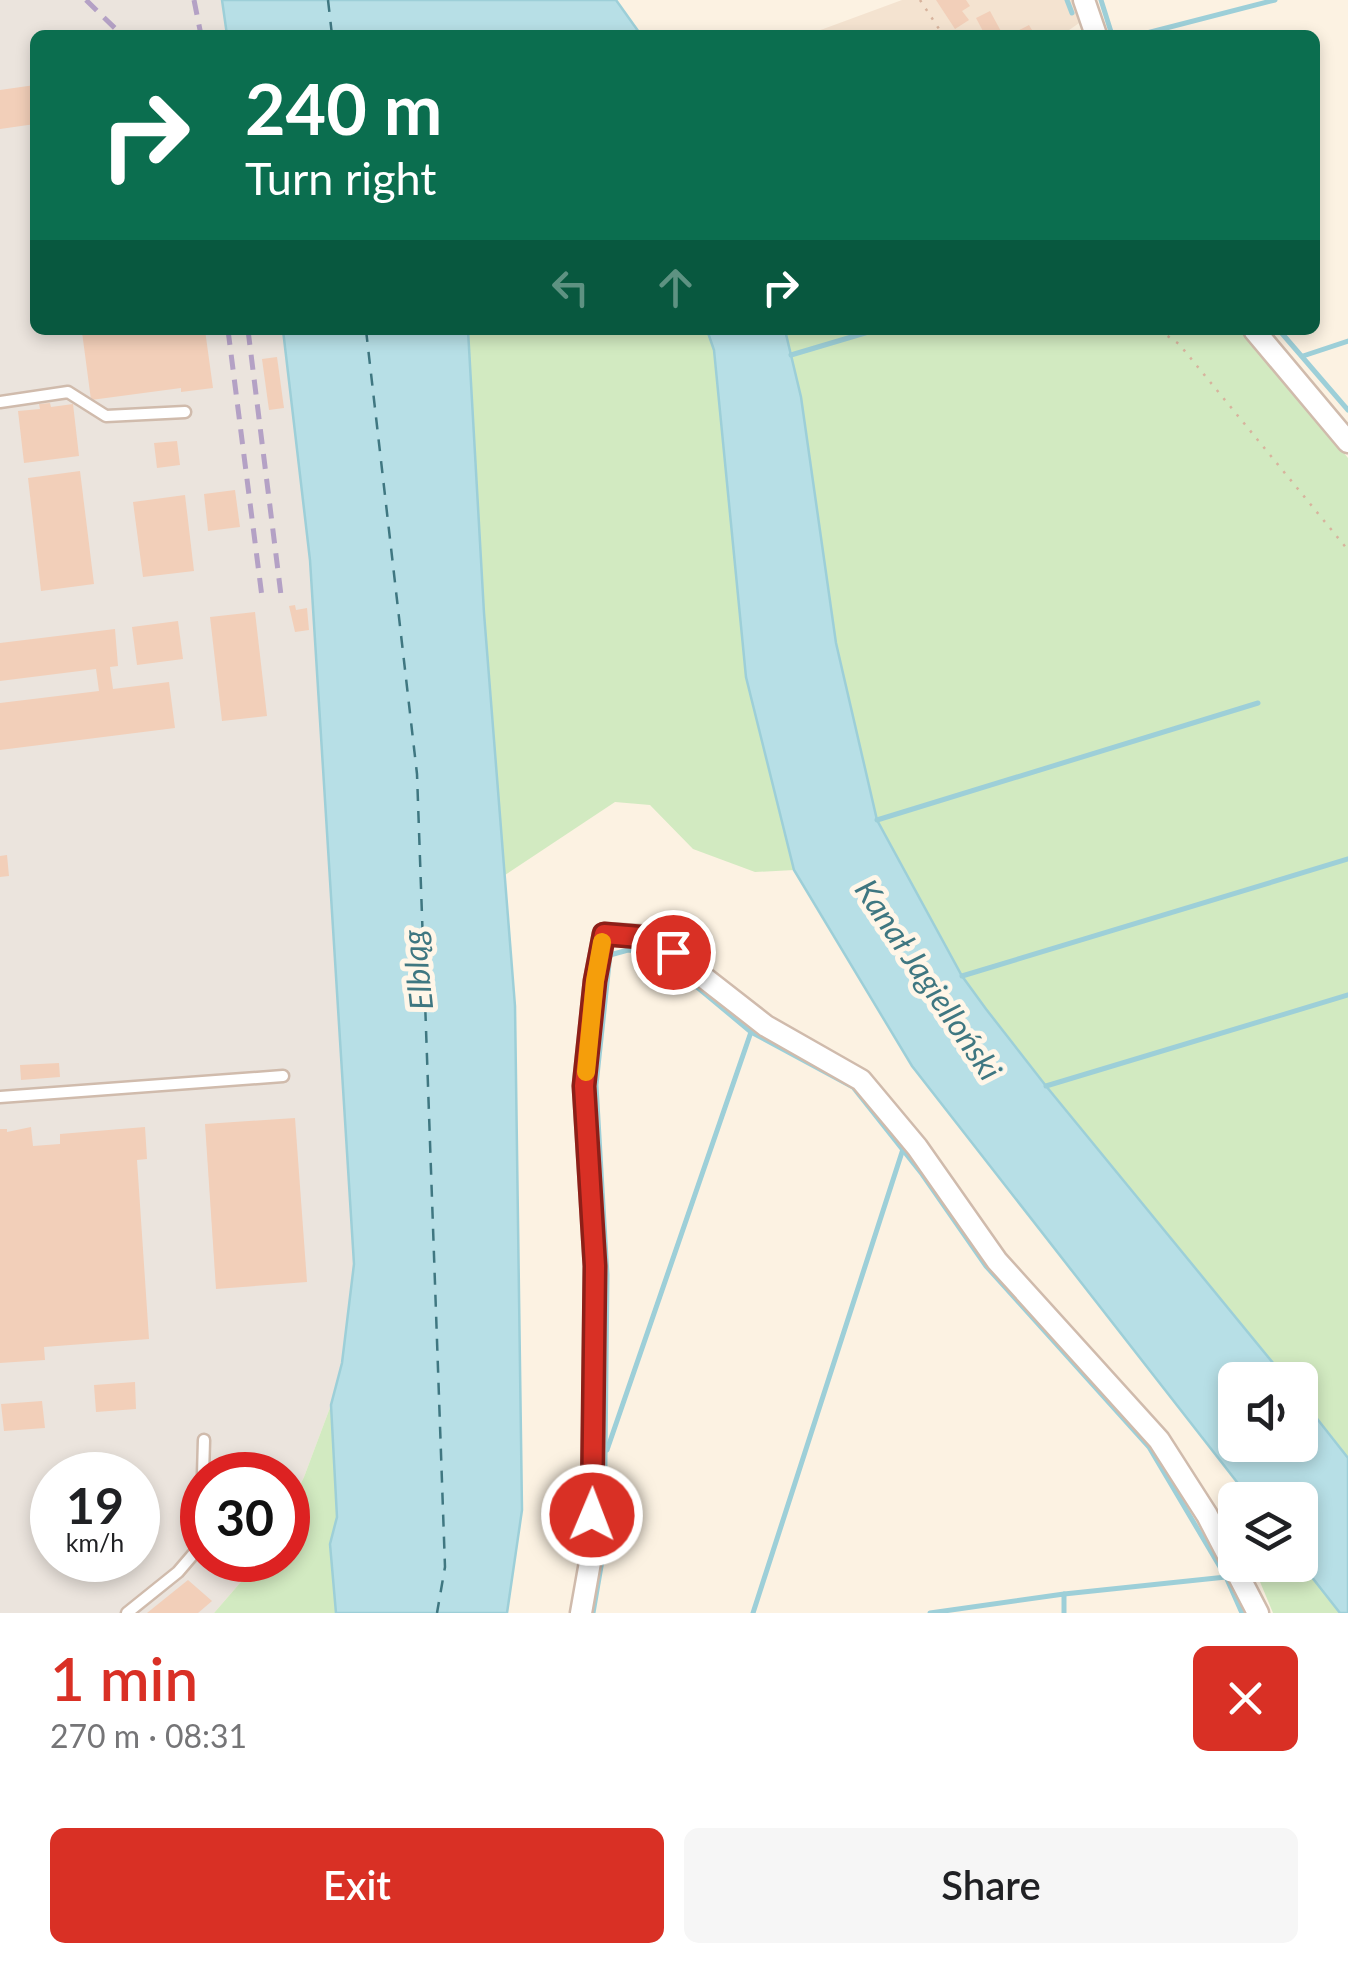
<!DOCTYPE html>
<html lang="en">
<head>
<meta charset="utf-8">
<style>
  :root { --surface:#fff; --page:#f6f6f6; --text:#202124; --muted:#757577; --accent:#d93025 }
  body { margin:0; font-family:Lato,sans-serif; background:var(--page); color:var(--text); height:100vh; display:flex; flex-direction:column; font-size:38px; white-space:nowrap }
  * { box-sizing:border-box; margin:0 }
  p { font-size:32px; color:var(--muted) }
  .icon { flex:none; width:55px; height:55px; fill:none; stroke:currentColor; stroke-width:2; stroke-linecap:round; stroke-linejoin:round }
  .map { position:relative; height:1613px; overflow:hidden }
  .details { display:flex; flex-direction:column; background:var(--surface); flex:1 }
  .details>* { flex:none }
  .top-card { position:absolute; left:30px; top:30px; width:1290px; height:305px; border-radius:15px; box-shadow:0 5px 15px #0003; background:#0b6e4f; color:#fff; overflow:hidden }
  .controls { position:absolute; left:1218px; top:1362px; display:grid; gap:20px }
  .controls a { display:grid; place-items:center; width:100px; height:100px; border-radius:15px; background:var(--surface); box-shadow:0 5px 15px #0003; font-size:50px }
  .speed { position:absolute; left:30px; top:1452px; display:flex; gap:20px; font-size:50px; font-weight:700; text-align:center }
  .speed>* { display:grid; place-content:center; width:130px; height:130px; border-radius:50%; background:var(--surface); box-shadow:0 5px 15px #0003; line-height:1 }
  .speed small { font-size:25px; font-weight:400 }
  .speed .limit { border:15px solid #d22; background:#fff; color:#111 }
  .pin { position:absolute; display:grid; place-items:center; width:85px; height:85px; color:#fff; margin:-42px; border:5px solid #fff; border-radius:50%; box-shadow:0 2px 10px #0007 }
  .me { position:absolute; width:110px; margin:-55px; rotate:1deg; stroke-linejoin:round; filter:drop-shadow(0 0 8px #0008) }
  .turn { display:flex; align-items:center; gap:35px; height:210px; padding:0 50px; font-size:45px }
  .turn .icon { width:130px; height:130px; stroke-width:2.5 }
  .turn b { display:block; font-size:70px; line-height:85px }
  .lanes { display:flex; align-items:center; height:95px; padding:0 50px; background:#0003; justify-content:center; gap:50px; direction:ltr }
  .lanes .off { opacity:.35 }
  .round { display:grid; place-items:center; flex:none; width:105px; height:105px; border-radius:15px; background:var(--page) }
  .summary { display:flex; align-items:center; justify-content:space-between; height:170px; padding:0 50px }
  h1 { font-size:60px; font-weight:600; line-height:75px; color:var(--accent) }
  .action { display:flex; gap:20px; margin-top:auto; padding:20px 50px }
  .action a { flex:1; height:115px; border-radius:15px; background:var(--accent); color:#fff; font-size:40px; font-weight:600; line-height:115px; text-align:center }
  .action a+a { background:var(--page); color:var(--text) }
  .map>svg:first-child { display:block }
</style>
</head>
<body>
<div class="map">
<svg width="1348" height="1613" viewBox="0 0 1348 1613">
  <rect width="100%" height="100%" fill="#fcf2e2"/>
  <!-- residential -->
  <polygon fill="#f4e3d0" points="902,0 1074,0 1082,21 1062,35 807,35"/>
  <!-- industrial -->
  <path fill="#ebe4dd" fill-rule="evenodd" d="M0,0H222L227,35H35V330H283L310,560L354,1264L342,1363L331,1405L304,1477L288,1509V1475H202V1560H260L214,1613H0ZM52,1475H138V1560H52Z"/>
  <!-- green -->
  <g fill="#d2eac1">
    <polygon points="468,330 707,330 714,350 746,677 794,870 755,872 693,849 650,805 615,802 505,875 484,613"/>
    <polygon points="785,330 1242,330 1348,458 1348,1458 1300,1397 1300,1380 1287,1380 1046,1086 986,1009 962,976 877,820 836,643 801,397"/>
    <polygon points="331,1405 337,1517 330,1544 336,1613 214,1613 260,1560 288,1560 288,1509 304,1477"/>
    <polygon points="1300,1562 1340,1613 1273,1613 1253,1565 1300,1565"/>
  </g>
  <!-- water -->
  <g fill="#b7dfe6" stroke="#9dcfd8" stroke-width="2.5">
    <polygon points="222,0 616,0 641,35 227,35"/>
    <polygon points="283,330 468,330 484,613 515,1006 522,1510 507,1613 336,1613 330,1544 337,1517 331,1405 342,1363 354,1264 310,560"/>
    <polygon points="707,330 785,330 801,397 836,643 877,820 962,976 986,1009 1046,1086 1287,1380 1235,1380 1235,1445 1300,1445 1300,1397 1348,1458 1348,1613 1340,1613 1300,1562 1300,1500 1251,1500 912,1066 794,870 746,677 714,350"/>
  </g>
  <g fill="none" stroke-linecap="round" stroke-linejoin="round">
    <!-- stream -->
    <g stroke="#9dcfd8" stroke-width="5">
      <polyline points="1067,0 1072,13"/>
      <polyline points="1101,0 1112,35"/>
      <polyline points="1139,35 1275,0"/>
      <polyline points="1279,330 1348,410"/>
      <polyline points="791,355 875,330"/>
      <polyline points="1303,356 1348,341"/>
      <polyline points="877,820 1258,703"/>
      <polyline points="962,976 1348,859"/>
      <polyline points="1046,1086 1348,995"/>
      <polyline points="607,1450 751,1032"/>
      <polyline points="1064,1594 1226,1577 1242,1613"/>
      <polyline points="593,1613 604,1549 607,1275 596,1085 610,955 628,950 650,953 685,977 751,1032 853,1087 922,1174 986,1266 1149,1447 1226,1577"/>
      <polyline points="753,1613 903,1149"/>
      <polyline points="930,1613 1064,1594 1064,1613"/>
    </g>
    <!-- ferry -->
    <g stroke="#3f7781" stroke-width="2.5" stroke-dasharray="12 10" stroke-linecap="butt">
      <polyline points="328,0 332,35"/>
      <polyline points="366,330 417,774 445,1567 437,1613"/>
    </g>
  </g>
  <!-- building -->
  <g fill="#f2cfb9">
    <polygon points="936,0 966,0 970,6 962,11 969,20 955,29"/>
    <polygon points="990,11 1003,35 985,35 976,18"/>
    <polygon points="1029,25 1035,35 1010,35"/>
    <polygon points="35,85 35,124 0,129 0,90"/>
    <polygon points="97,330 205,330 213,388 181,392 181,388 91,400 82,332"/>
    <polygon points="277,357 284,408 269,410 262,359"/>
    <polygon points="50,403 51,407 73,404 79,456 24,463 18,411 40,409 39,404"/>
    <polygon points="177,441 180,465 157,468 154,443"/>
    <polygon points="80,471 94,584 41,591 28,478"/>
    <polygon points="235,490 240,527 208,531 204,494"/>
    <polygon points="185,495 194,571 143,577 133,502"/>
    <polygon points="295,605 296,610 307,608 309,630 295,632 289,606"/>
    <polygon points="255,612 267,716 222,721 210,617"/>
    <polygon points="178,621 183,659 137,665 132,627"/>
    <polygon points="115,629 118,666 110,667 113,689 169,682 175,728 0,750 0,703 99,691 96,669 0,681 0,643"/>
    <polygon points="7,855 9,876 0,877 0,856"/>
    <polygon points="59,1063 60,1077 21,1080 20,1065"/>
    <polygon points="295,1118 307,1282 216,1289 205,1124"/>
    <polygon points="31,1127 33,1146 60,1144 60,1134 145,1127 147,1159 137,1160 149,1339 44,1347 45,1360 0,1363 0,1129 7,1129 7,1132"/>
    <polygon points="135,1382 136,1409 96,1412 94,1385"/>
    <polygon points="42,1401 45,1428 4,1431 1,1404"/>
    <polygon points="188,1580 212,1601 198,1613 147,1613"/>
  </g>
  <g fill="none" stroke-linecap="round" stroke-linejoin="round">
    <!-- service casing -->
    <g stroke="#d0bbac" stroke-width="15">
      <g id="service">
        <polyline points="0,402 68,392 106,416 185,412"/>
        <polyline points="0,1097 283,1076"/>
        <polyline points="203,1475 204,1440"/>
        <polyline points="127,1613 178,1572 202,1544 202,1534"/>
      </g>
    </g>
    <!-- minor casing -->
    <g stroke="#d0bbac" stroke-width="25">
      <g id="minor">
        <polyline points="1084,0 1096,35"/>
        <polyline points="1254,330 1348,442"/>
        <polyline points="581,1613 592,1551 595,1266 584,1086 595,981 604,934 652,937 766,1026 861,1080 917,1147 997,1261 1159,1440 1207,1515 1258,1613"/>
      </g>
    </g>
    <!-- path -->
    <g stroke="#d7b39d" stroke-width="2.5" stroke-dasharray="2.5 8" stroke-linecap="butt">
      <polyline points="920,0 943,35"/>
      <polyline points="1159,330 1179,344 1348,550"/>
    </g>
    <!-- service -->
    <use href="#service" stroke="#fff" stroke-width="10"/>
    <!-- minor -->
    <use href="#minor" stroke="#fff" stroke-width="20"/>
    <!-- rail -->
    <g stroke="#b4a1c5" stroke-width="5" stroke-dasharray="15 10" stroke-linecap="butt">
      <polyline points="86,0 122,35"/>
      <polyline points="194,0 201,35"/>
      <polyline points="228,330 262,597"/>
      <polyline points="248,330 281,595"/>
    </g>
  </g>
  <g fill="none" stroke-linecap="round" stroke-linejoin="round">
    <!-- route casing -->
    <g stroke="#8d1f18" stroke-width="25">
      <polyline id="route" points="592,1515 595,1266 584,1086 595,981 604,934 652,938 673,952"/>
    </g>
    <!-- route -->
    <use href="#route" stroke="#d93025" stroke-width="18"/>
    <!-- slow -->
    <polyline stroke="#f59e0b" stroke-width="18" points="586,1072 595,981 602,942"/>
  </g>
  <g text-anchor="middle" stroke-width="10" stroke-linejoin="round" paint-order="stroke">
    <!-- water labels -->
    <g font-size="32" font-style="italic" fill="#3f7781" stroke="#fff6e8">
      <text transform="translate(418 970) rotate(-96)" y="11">Elbląg</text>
      <text transform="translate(928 980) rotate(56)" y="11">Kanał Jagielloński</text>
    </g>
  </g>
</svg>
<div class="controls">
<a><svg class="icon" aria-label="sound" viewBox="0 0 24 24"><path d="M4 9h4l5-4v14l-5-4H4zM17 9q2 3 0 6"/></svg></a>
<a><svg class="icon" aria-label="layers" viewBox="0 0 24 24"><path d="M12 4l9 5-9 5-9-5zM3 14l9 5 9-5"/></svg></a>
</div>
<div class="speed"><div>19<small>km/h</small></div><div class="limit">30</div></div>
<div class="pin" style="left:673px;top:952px;background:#d93025"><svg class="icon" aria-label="arrive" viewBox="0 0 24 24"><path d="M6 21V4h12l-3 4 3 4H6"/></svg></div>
<svg class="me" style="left:592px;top:1515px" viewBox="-20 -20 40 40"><circle r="17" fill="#d93025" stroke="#fff" stroke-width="3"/><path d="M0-11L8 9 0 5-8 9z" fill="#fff"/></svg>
<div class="top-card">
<div class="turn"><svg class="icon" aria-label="right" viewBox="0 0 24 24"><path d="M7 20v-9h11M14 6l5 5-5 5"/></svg><div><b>240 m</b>Turn right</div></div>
<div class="lanes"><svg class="icon off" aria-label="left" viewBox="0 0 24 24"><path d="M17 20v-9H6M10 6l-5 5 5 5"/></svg><svg class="icon off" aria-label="ahead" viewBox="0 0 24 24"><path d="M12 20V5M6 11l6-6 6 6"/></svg><svg class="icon" aria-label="right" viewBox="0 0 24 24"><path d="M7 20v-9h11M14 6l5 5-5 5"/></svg></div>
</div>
</div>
<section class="details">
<div class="summary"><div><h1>1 min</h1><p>270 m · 08:31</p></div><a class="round" style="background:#d93025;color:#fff"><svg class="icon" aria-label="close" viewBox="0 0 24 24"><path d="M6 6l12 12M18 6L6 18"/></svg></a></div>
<div class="action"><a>Exit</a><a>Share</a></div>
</section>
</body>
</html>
